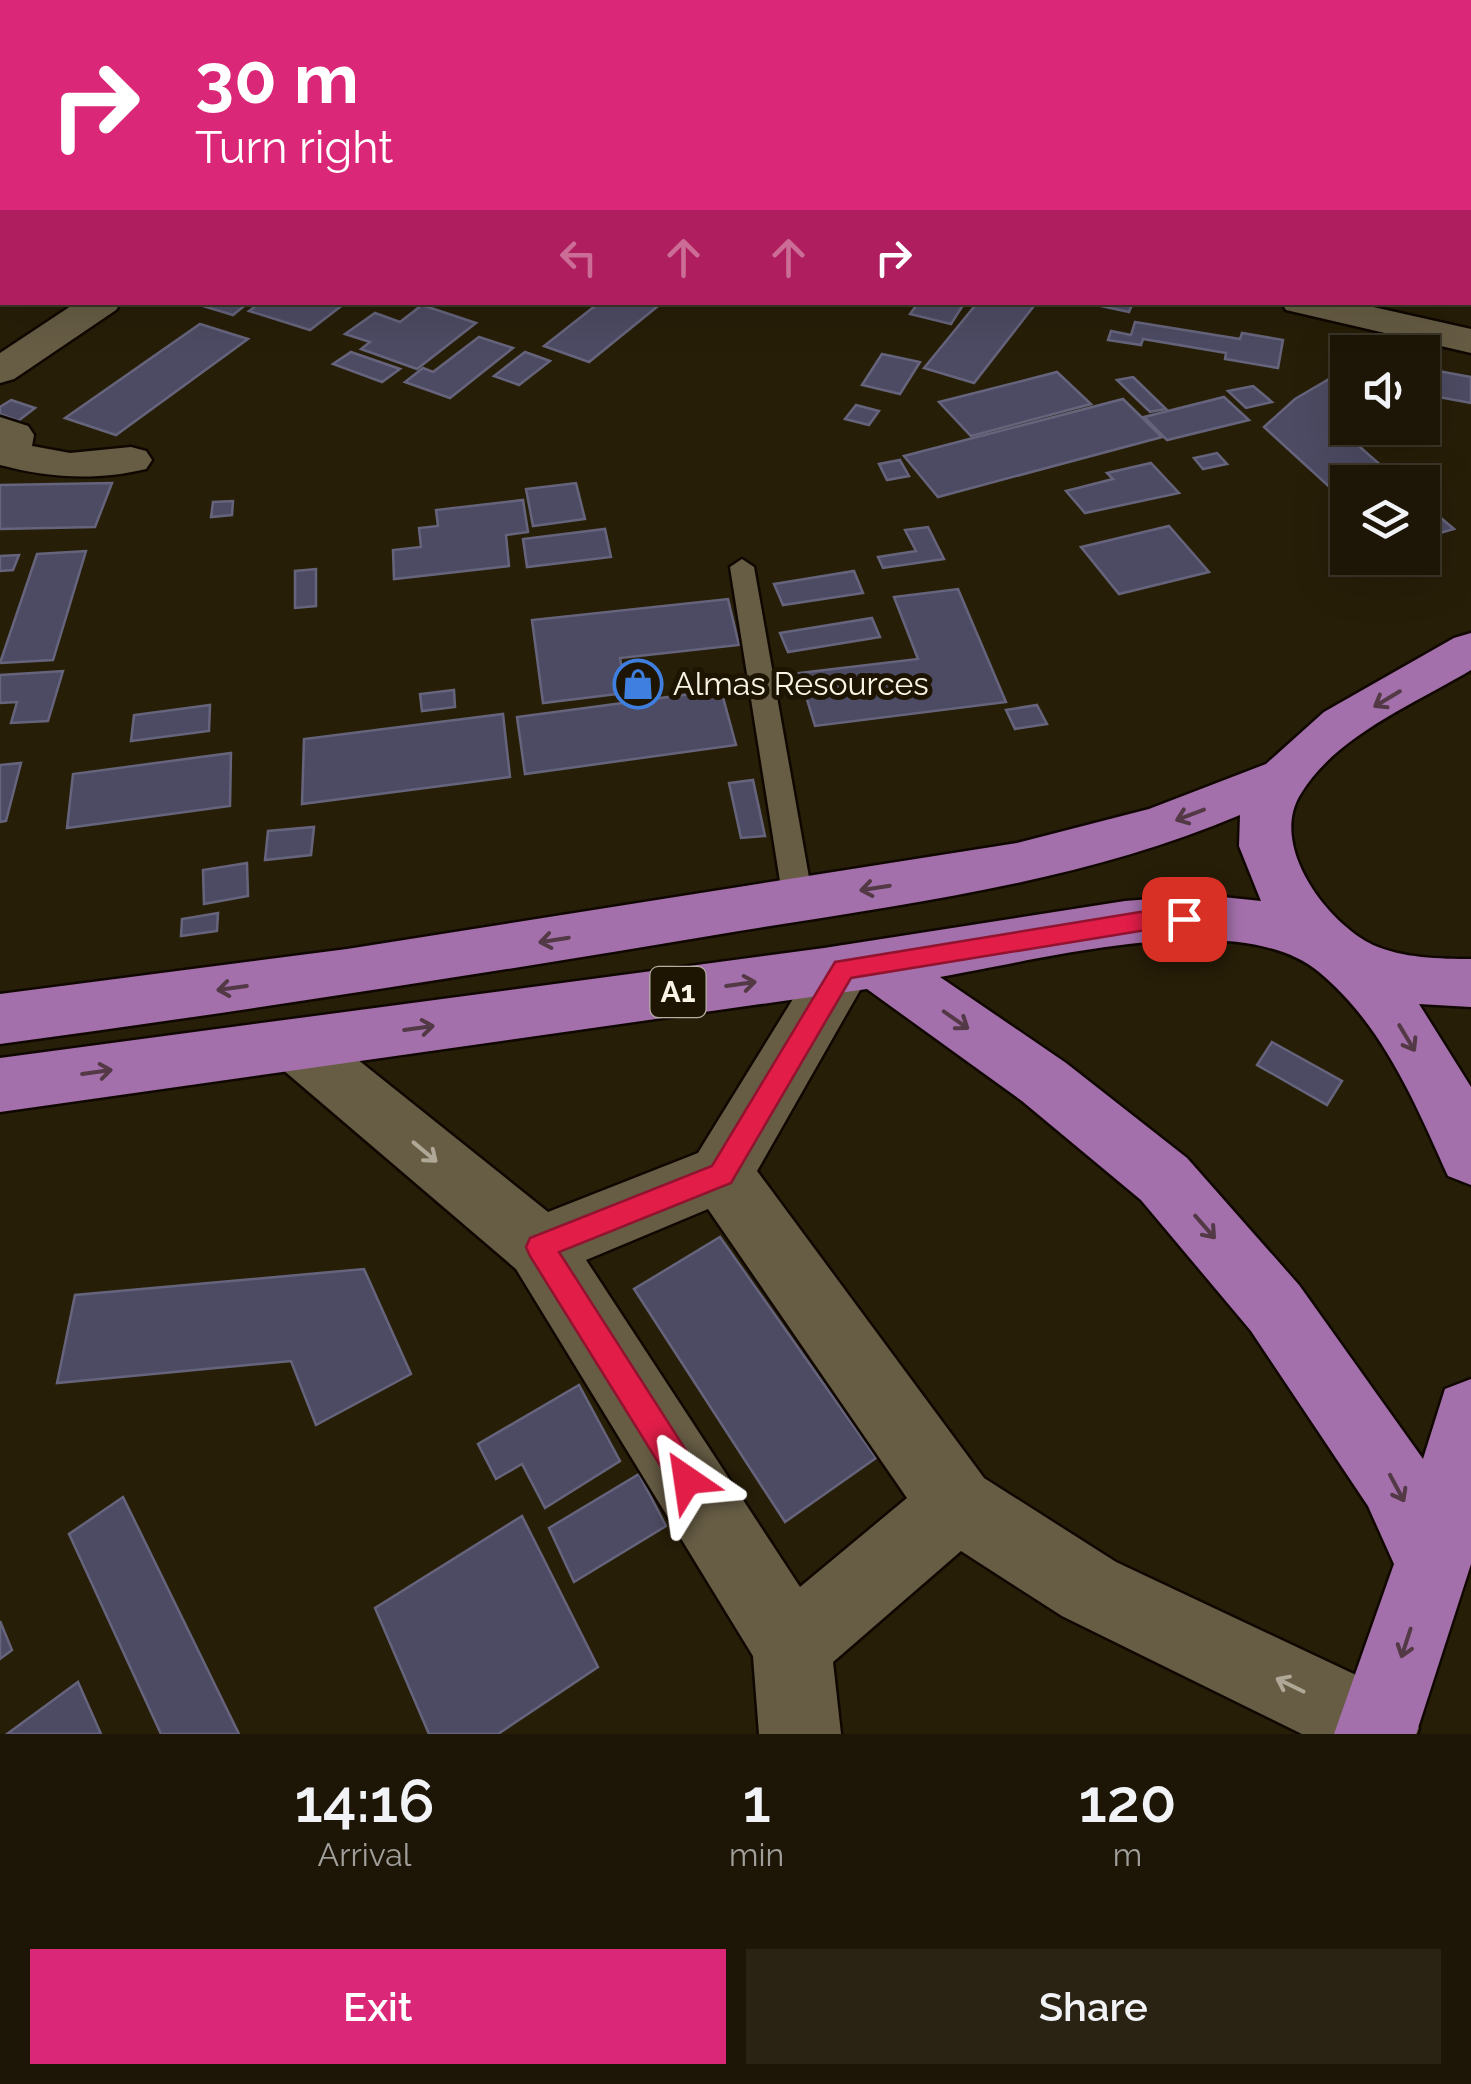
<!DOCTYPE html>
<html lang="en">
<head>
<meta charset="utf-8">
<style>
  :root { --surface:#1d1606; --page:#2a2314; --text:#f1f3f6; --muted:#a09f9b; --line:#3b3528; --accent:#db2777 }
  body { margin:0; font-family:Raleway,sans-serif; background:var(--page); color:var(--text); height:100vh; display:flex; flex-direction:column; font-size:38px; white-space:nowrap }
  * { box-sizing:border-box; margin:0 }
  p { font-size:32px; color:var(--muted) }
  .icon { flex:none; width:55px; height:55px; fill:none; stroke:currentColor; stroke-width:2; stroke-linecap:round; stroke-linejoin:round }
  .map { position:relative; height:1734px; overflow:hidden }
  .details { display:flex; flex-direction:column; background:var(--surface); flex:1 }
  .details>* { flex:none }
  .guide { position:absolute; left:0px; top:0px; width:1472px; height:305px; box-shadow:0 10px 40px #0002,0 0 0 2px var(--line); background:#db2777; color:#fff; overflow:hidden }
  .fabs { position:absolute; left:1330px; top:335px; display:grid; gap:20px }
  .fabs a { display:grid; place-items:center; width:110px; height:110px; border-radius:0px; background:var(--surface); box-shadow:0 10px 40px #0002,0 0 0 2px var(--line); font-size:50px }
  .pin { position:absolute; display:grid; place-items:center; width:85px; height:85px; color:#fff; margin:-42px; border-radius:20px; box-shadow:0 5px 15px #0006 }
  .me { position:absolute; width:110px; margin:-55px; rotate:328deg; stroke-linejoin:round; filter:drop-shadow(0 0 8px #0008) }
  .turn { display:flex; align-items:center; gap:35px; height:210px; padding:0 30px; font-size:45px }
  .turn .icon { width:130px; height:130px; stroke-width:2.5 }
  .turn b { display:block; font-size:70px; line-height:85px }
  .lanes { display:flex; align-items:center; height:95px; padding:0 30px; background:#0003; justify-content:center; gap:50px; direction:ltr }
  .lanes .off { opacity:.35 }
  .eta { display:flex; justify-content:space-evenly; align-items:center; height:170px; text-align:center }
  .eta b { font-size:60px; font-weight:600; line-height:70px }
  .button { display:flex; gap:20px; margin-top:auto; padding:20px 30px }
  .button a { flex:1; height:115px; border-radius:0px; background:var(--accent); color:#fff; font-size:40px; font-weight:600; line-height:115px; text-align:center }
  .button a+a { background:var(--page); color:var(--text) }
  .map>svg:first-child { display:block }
</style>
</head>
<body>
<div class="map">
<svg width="1471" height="1734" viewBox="0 0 1471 1734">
  <rect width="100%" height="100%" fill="#271e08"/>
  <!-- building -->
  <g fill="#4d4b63" stroke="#66647c" stroke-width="2.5">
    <polygon points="190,302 249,302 233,315"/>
    <polygon points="261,302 340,302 344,304 310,330 249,311"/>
    <polygon points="600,302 663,302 589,362 544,346"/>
    <polygon points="919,302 965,302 951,324 910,314"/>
    <polygon points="978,302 1037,302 974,383 924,368"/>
    <polygon points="1083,302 1133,302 1129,312"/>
    <polygon points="422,305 476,323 417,369 361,349 370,342 345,334 375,313 400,322"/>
    <polygon points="1135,322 1240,339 1242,333 1283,340 1278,368 1225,359 1226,353 1143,339 1141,345 1108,340 1111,331 1131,335"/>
    <polygon points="200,324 248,339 116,435 65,418"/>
    <polygon points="479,337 513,348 450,398 405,382 423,368 433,372"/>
    <polygon points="351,352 400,369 382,382 333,364"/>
    <polygon points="525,352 550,361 519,385 494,376"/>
    <polygon points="882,354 920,362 900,394 862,385"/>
    <polygon points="1348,368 1348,420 1337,427 1400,482 1348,482 1348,504 1264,427 1295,399"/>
    <polygon points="1422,368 1471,377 1471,403 1422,394"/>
    <polygon points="1057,372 1091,404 971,436 939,402"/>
    <polygon points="1133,377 1166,409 1150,412 1117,380"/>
    <polygon points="1253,386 1272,402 1246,408 1228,391"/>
    <polygon points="1224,397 1249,420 1167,440 1144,417"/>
    <polygon points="1123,399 1162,437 938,497 904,456"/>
    <polygon points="11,400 35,408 18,421 0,414 0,407"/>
    <polygon points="856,405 879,411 869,425 845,419"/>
    <polygon points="1217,453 1227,464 1203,469 1194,458"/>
    <polygon points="900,460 909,476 887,480 879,464"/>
    <polygon points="1151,463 1179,493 1085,513 1066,491 1113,479 1107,473"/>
    <polygon points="112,483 95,527 0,529 0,485"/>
    <polygon points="576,483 585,519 533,526 526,489"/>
    <polygon points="523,500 528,532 506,535 509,566 394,579 393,550 421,547 419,528 438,526 436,510"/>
    <polygon points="233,501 232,515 211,517 213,502"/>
    <polygon points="1422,502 1454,529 1422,538"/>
    <polygon points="1169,526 1209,572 1119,594 1081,547"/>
    <polygon points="928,527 944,559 883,568 878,557 916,551 905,530"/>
    <polygon points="605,529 611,557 527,567 523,539"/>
    <polygon points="86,551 53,660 0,663 37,554"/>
    <polygon points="19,555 13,570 0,571 0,556"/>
    <polygon points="316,569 316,606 295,608 295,571"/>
    <polygon points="854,571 863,593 783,605 774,584"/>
    <polygon points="958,589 1006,702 815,726 799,673 918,659 894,597"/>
    <polygon points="728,599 739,645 620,658 626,693 543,703 532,620"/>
    <polygon points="872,618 880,637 788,652 780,633"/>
    <polygon points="63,671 48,721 11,723 17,702 0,703 0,675"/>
    <polygon points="454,690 455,707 422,711 420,694"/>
    <polygon points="721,690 736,745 525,774 517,717"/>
    <polygon points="210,705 209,731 131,741 134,715"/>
    <polygon points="1037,705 1047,724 1015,729 1006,710"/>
    <polygon points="503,714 510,777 302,804 304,739"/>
    <polygon points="231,753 230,806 67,828 73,774"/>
    <polygon points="21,763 6,821 0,822 0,765"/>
    <polygon points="753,780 765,836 741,838 729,783"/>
    <polygon points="314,827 311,855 265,860 268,831"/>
    <polygon points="247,863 248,896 204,904 203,870"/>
    <polygon points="218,913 217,931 181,936 182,919"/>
    <polygon points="1272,1042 1342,1081 1327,1105 1257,1065"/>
    <polygon points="720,1237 876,1458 785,1522 634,1289"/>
    <polygon points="364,1269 411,1374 316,1425 291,1361 57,1383 75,1295"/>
    <polygon points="579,1385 620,1461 545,1508 522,1464 496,1479 478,1444"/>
    <polygon points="639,1474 666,1526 574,1582 549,1528"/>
    <polygon points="123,1497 239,1734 161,1734 69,1534"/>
    <polygon points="522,1516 598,1667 498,1734 429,1734 375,1608"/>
    <polygon points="0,1621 12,1650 0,1659"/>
    <polygon points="78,1682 101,1734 7,1734"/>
  </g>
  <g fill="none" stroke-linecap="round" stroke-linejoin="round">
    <!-- service casing -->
    <g stroke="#100800" stroke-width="5">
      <polygon id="service" points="742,559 754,567 813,900 809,908 798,912 787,908 783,900 730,567"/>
    </g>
    <!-- minor casing -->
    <g stroke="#100800" stroke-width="5">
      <g id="minor">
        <polygon points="1336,0 1382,0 1383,2 1338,2"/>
        <rect x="1470" y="8" width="1" height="16"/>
        <rect x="0" y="23" width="2" height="18"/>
        <rect x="1470" y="220" width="1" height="22"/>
        <polygon points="77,302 121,302 116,310 14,379 0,383 0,353"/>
        <polygon points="1281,302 1351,302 1471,329 1471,353 1286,310"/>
        <path d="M0,417L28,426L34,435L32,446L70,453L131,447L146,451L152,460L146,469C96,481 49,478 0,465Z"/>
        <path d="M843,945L864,952L872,969L757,1171L984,1478L1116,1562L1407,1699L1419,1728L1417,1734H1302L1062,1616L961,1551L833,1662L841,1734H759L753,1656L516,1269L275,1063L266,1045L275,1027L296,1019L317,1027L548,1212L698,1153L822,952ZM708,1209L907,1498L800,1587L586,1260Z"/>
      </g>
    </g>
    <!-- trunk casing -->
    <g stroke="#100800" stroke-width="5">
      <path id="trunk" d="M1471,633V670C1414,704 1335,736 1300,795C1269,846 1327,923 1373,945C1402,958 1440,959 1471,959V1007L1419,1004L1471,1087V1185L1448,1176C1415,1103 1383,1025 1319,972C1238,905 1037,961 940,977L1066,1063L1187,1158L1299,1285L1423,1459L1445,1389L1471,1379V1564L1416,1734H1334L1394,1564L1368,1506L1251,1331L1141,1200L1022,1101L867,989L0,1112V1058L824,948L1125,901L1203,895L1261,901L1239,846L1240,815C1079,883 905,904 733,932C489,973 245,1011 0,1044V994L347,949L1017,843L1149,809L1266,764L1324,712L1454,638Z"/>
    </g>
    <!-- service -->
    <use href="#service" fill="#675d45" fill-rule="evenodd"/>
    <!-- minor -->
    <use href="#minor" fill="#675d45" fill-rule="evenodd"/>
    <!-- trunk -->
    <use href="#trunk" fill="#a470ac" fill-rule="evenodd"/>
  </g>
  <!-- one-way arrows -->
  <defs><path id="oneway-shaft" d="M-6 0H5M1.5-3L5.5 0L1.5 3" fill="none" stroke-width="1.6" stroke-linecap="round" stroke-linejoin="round" transform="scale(2.5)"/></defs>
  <g stroke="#533945">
    <use href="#oneway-shaft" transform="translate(1387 699) rotate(149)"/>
    <use href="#oneway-shaft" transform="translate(1190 815) rotate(159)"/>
    <use href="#oneway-shaft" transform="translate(875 888) rotate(171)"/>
    <use href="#oneway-shaft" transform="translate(554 940) rotate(171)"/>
    <use href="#oneway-shaft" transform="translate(741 984) rotate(-8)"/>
    <use href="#oneway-shaft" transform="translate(232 988) rotate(172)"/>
    <use href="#oneway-shaft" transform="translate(956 1020) rotate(35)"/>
    <use href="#oneway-shaft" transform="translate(419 1028) rotate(-8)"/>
    <use href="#oneway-shaft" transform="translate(1407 1038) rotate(59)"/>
    <use href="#oneway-shaft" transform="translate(97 1072) rotate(-8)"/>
    <use href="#oneway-shaft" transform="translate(1205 1227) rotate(49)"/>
    <use href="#oneway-shaft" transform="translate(1397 1488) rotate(62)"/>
    <use href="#oneway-shaft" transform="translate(1406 1643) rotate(108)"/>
  </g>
  <g stroke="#b0a896">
    <use href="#oneway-shaft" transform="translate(425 1152) rotate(40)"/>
    <use href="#oneway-shaft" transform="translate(1290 1685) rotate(-154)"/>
  </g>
  <!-- route -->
  <polygon fill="#e11d48" stroke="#92132f" stroke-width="2.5" points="1184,910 1192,912 1196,919 1192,925 1140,931 851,978 731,1183 559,1252 698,1469 702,1480 698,1491 687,1495 676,1491 530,1256 526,1247 530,1238 712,1166 835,962 1140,912"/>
  <!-- icons -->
  <defs>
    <g id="shop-ring" transform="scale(2.5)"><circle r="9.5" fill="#1d1501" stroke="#3f7fe0" stroke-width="1.5"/><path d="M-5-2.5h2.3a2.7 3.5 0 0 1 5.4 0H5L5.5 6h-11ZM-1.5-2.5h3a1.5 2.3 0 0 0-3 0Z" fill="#3f7fe0"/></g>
  </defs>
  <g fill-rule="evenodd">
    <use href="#shop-ring" x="638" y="684"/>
  </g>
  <g text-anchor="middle" stroke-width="10" stroke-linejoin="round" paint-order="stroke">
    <!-- shield labels -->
    <rect fill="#1d1501" stroke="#b7b1a1" stroke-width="2.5" x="650.5" y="967" width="55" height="50" rx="8"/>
    <g font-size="30" font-weight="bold" fill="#f9f4e6">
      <text x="678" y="1002">A1</text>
    </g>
    <!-- poi labels -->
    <g font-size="32" fill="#f9f4e6" stroke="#1d1501" text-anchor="start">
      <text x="673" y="695">Almas Resources</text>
    </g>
  </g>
</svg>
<div class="fabs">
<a><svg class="icon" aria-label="sound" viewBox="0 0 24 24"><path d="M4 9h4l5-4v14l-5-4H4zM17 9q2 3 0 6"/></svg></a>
<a><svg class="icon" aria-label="layers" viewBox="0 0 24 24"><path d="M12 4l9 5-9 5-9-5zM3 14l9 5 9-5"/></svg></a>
</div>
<div class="pin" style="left:1184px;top:919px;background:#d93025"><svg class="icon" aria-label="arrive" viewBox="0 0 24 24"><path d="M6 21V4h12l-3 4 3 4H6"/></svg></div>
<svg class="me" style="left:687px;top:1480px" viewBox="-20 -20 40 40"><path d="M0-17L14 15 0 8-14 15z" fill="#e11d48" stroke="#fff" stroke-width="4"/></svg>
<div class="guide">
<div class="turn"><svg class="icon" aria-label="right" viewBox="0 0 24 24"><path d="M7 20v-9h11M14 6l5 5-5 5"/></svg><div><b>30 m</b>Turn right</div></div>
<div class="lanes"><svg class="icon off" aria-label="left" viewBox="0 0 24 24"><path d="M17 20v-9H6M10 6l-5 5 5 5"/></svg><svg class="icon off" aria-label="ahead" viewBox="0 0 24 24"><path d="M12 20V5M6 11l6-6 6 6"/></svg><svg class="icon off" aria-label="ahead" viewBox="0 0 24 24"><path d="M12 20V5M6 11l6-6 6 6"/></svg><svg class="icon" aria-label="right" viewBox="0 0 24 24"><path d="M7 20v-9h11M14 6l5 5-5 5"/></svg></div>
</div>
</div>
<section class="details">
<div class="eta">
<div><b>14:16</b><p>Arrival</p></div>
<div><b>1</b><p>min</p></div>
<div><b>120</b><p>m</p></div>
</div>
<div class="button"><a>Exit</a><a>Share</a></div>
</section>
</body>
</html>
